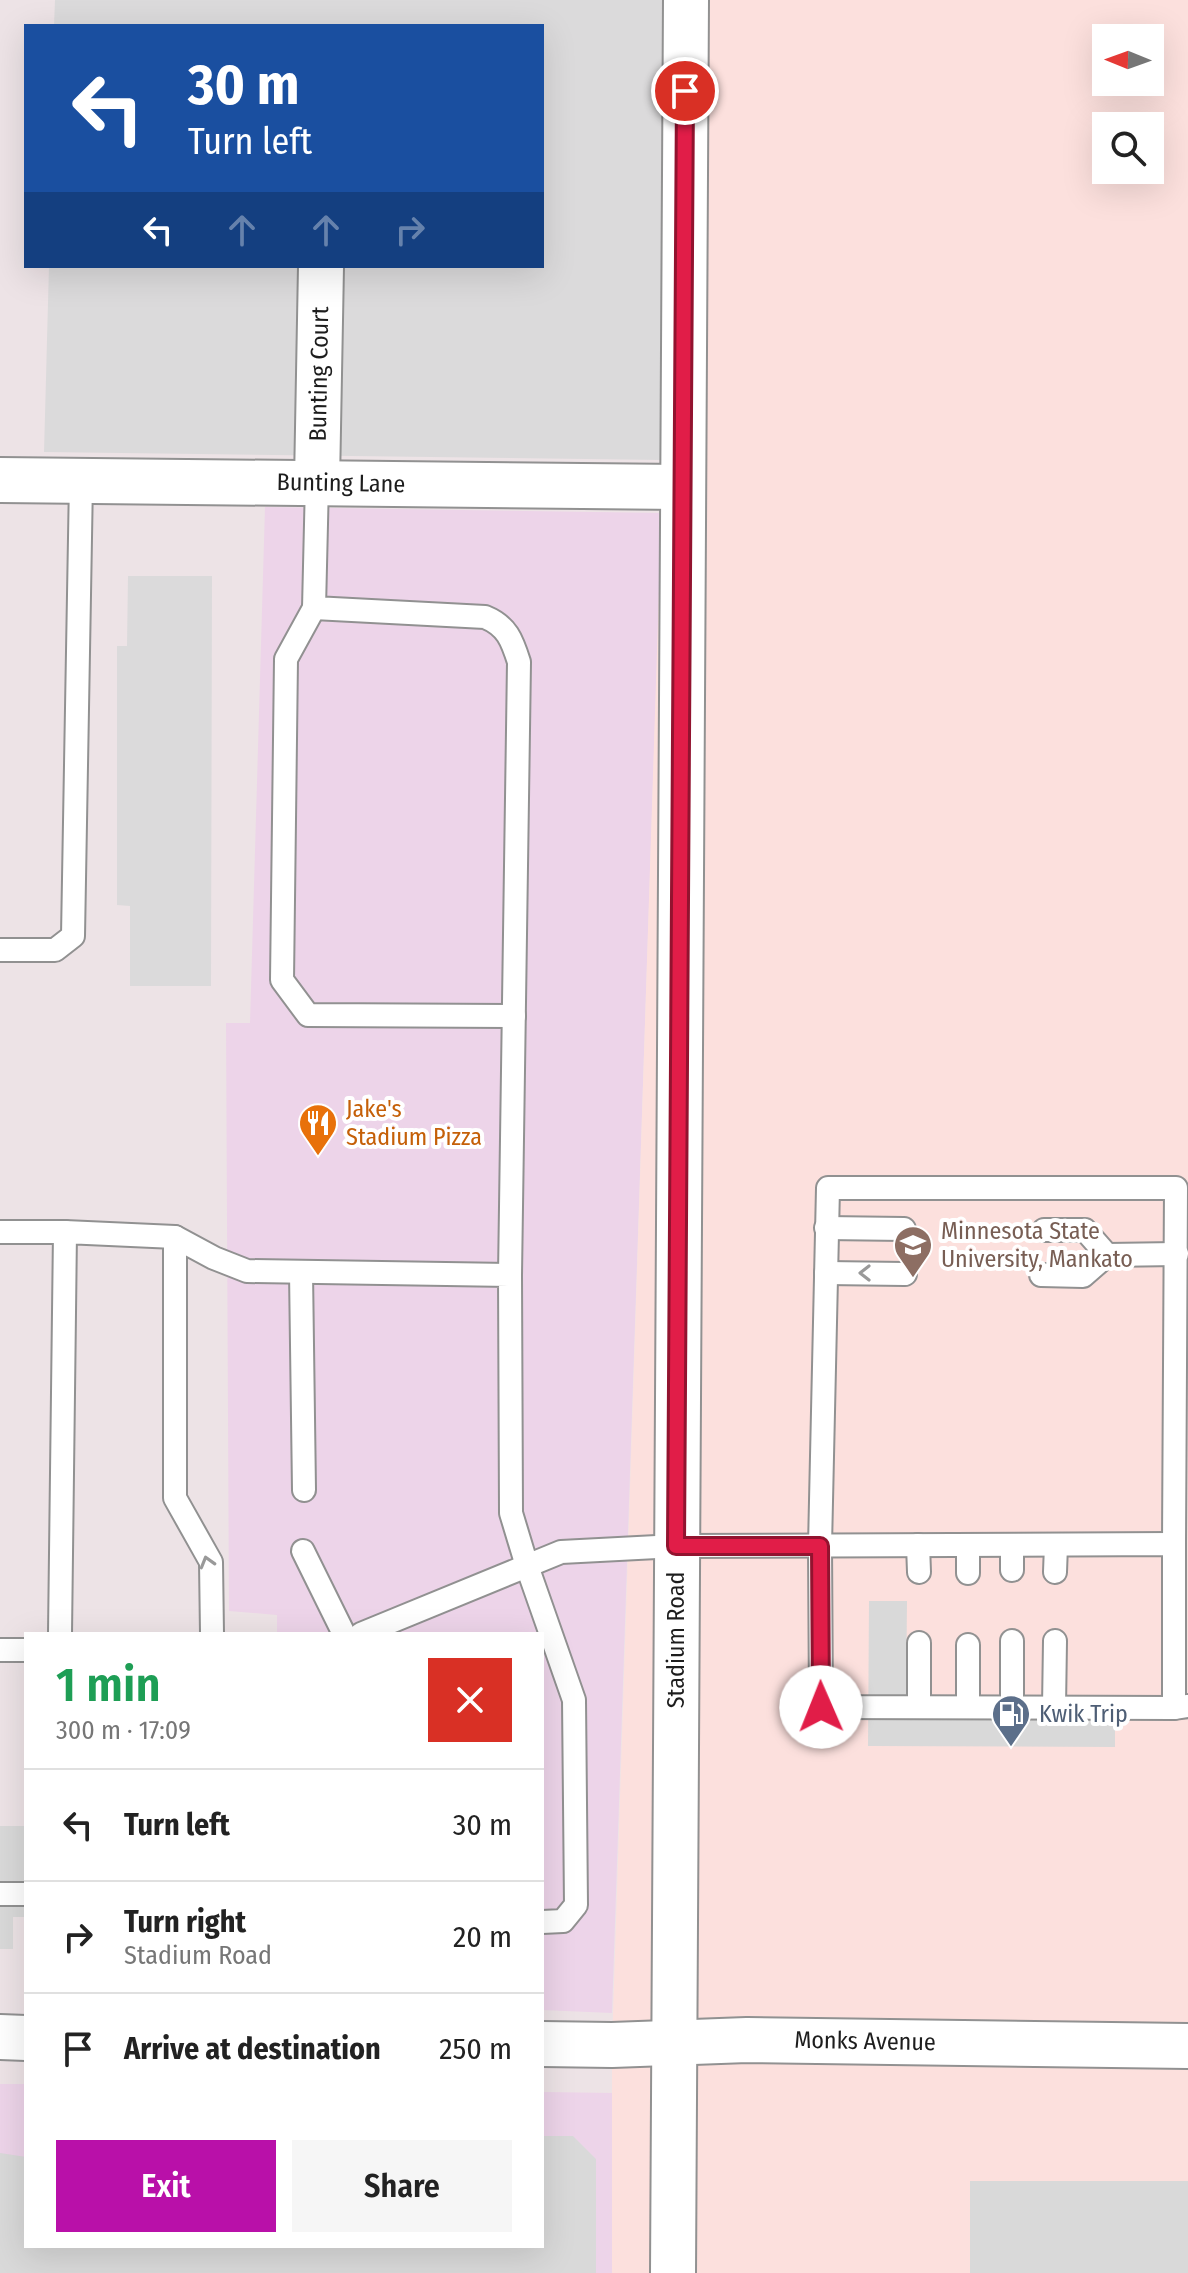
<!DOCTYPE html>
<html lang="en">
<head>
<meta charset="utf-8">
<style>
  :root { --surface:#fff; --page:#f6f6f6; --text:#222; --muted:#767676; --line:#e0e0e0; --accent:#b910a9 }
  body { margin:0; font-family:"Fira Sans Condensed",sans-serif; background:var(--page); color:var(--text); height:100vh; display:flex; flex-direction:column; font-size:30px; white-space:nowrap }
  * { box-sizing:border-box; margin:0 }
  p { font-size:26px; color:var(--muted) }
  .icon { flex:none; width:44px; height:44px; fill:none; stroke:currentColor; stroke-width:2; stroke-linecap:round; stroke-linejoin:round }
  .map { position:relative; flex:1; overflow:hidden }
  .drawer { position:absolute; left:24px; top:1632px; width:520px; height:616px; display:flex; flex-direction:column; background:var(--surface); border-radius:0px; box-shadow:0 8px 32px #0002 }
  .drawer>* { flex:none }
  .top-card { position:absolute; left:24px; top:24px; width:520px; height:244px; border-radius:0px; box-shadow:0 8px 32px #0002; background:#1a4fa0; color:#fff; overflow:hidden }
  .needle { width:52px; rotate:271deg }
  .controls { position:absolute; left:1092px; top:24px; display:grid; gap:16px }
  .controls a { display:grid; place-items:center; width:72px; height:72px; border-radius:0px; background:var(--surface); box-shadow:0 8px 32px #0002; font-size:40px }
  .pin { position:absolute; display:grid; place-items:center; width:68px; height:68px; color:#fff; margin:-34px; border:4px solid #fff; border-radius:50%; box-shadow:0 2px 8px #0007 }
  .me { position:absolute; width:88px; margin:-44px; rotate:359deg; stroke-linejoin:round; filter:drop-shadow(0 0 6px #0008) }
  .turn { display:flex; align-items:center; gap:28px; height:168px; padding:0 32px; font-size:36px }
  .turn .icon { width:104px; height:104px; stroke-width:2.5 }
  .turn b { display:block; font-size:56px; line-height:68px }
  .lanes { display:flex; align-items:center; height:76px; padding:0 32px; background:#0003; justify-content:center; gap:40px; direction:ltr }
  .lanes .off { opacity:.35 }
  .round { display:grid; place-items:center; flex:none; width:84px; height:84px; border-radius:0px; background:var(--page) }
  .headline { display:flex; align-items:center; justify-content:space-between; height:136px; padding:0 32px }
  h1 { font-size:48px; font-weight:600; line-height:60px; color:#1e9e55 }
  .action { display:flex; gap:16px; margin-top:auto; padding:16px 32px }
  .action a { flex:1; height:92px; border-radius:0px; background:var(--accent); color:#fff; font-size:32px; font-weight:600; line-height:92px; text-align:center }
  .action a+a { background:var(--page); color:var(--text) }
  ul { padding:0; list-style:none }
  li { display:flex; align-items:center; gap:24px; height:112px; padding:0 32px; border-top:2px solid var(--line) }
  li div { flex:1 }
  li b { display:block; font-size:30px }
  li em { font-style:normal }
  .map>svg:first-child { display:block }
</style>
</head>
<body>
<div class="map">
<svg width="1188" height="2273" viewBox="0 0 1188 2273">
  <rect width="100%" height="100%" fill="#ede3e6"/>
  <!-- residential -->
  <g fill="#dbdadb">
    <polygon points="55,0 678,0 664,460 44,452 49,266 542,266 542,26 54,26"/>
    <polygon points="128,576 212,576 211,986 130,986 130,906 117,905 117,646 127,646"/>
  </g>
  <!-- commercial -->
  <g fill="#edd4e9">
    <polygon points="265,507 662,513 612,2013 542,2010 542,1634 277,1634 277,1615 229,1611 226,1023 250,1023"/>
    <polygon points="0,2084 26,2084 26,2246 542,2246 542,2092 614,2093 614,2273 0,2273"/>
  </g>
  <!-- education -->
  <path fill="#fce0dd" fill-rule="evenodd" d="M678,0H1188V2273H612V2045ZM1106,38H1150V82H1106ZM1106,126H1150V170H1106Z"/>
  <!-- parking -->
  <g fill="#d9d9d9">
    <polygon points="869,1601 907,1601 906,1701 1115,1702 1115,1747 868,1746"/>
    <polygon points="0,1826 26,1826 26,1917 13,1917 13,1949 0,1949"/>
    <polygon points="542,2136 573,2136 596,2159 596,2273 0,2273 0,2153 26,2157 26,2246 542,2246"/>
    <rect x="970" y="2181" width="218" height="92"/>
  </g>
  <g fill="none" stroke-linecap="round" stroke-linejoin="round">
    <!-- service casing -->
    <g stroke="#919191" stroke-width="26">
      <g id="service">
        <path d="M317,482L314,608L485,617C507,626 512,640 519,662L510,1275"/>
        <polyline points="314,608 286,659 282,980 308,1015 514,1016"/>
        <polyline points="0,950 55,950 73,936 81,481"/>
        <polyline points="826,1228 904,1229"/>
        <polyline points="1044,1230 1085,1230 1107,1255"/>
        <polyline points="0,1232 65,1232"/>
        <polyline points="175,1237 175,1498 211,1562 212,1634"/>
        <polyline points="301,1272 304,1490"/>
        <polyline points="826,1273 905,1274"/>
        <polyline points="1041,1275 1083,1276 1107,1255 1177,1254"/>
        <polyline points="1174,1544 1176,1188 828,1188 820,1546 821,1707 1174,1708"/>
        <polyline points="918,1545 919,1572"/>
        <polyline points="1012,1545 1012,1570"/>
        <polyline points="303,1551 344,1634"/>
        <polyline points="1055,1572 1056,1545"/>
        <polyline points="968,1573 968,1545"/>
        <polyline points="60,1634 65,1232 175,1237 214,1258 247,1271 510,1275 511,1513 527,1566 574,1700 576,1905 563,1921 542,1922"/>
        <polyline points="361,1634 561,1552 676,1546 1174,1544 1174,1708 1188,1706"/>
        <polyline points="1012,1641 1012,1708"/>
        <polyline points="919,1643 919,1707"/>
        <polyline points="0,1650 26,1650"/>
        <polyline points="968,1707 968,1645"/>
        <polyline points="1054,1707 1055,1641"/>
        <polyline points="0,1894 26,1894"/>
      </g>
    </g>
    <!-- minor casing -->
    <g stroke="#919191" stroke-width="48">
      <g id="minor">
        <polyline points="0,480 682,487"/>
        <polyline points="317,482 321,266"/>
      </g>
    </g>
    <!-- tertiary casing -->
    <g stroke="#919191" stroke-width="48">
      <g id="tertiary">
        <polyline points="0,2037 26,2038"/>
        <polyline points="542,2044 612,2045 747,2040 1188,2046"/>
        <polyline points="673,2273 686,0"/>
      </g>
    </g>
    <!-- service -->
    <use href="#service" stroke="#fff" stroke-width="22"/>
    <!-- minor -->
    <use href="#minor" stroke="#fff" stroke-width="44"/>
    <!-- tertiary -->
    <use href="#tertiary" stroke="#fff" stroke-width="44"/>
  </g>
  <!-- one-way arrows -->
  <defs><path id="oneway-chevron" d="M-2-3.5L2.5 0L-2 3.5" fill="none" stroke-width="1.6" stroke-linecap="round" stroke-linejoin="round" transform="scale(2)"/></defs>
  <g stroke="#999">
    <use href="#oneway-chevron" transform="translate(865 1273) rotate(-180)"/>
    <use href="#oneway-chevron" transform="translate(207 1562) rotate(-106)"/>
  </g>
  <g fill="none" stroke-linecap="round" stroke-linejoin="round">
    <!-- route casing -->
    <g stroke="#92132f" stroke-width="20">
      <polyline id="route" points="685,91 676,1546 820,1546 821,1707"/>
    </g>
    <!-- route -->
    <use href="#route" stroke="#e11d48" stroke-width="14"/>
  </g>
  <!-- icons -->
  <defs>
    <g id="restaurant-pin" transform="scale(2)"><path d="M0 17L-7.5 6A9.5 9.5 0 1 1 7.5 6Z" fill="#e8710a" stroke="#fff"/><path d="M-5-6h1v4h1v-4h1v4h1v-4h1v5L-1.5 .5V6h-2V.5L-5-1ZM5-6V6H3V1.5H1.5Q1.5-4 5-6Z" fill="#fff"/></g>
    <g id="university-pin" transform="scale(2)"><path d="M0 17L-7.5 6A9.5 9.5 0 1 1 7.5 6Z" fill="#8d6e63" stroke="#fff"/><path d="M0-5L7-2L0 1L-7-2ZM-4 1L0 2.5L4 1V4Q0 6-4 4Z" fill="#fff"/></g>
    <g id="fuel-pin" transform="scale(2)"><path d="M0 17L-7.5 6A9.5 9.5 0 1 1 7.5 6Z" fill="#5c6f8a" stroke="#fff"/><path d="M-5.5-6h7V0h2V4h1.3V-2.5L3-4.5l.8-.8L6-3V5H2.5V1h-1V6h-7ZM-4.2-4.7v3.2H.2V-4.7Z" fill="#fff"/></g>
  </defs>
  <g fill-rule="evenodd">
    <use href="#restaurant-pin" x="318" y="1123"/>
    <use href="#university-pin" x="913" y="1245"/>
    <use href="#fuel-pin" x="1011" y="1714"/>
  </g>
  <g text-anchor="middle" stroke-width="8" stroke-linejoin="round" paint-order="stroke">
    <!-- street labels -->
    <g font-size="24" fill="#1d1d1d" stroke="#fff">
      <text transform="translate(319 374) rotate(-89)" y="8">Bunting Court</text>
      <text transform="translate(341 483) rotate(1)" y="8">Bunting Lane</text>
      <text transform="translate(676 1640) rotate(-90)" y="8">Stadium Road</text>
      <text transform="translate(865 2041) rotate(1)" y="8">Monks Avenue</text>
    </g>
    <!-- food labels -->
    <g font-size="24" fill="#c56008" stroke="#fff" text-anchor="start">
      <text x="346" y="1117">Jake's<tspan x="346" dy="28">Stadium Pizza</tspan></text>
    </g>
    <!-- education labels -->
    <g font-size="24" fill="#785e54" stroke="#fff" text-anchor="start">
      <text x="941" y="1239">Minnesota State<tspan x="941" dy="28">University, Mankato</tspan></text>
    </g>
    <!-- service labels -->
    <g font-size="24" fill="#4e5e75" stroke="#fff" text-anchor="start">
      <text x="1039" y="1722">Kwik Trip</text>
    </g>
  </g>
</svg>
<div class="controls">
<a><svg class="needle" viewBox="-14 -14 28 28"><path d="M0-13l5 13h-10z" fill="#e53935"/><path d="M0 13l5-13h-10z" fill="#767676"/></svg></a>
<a><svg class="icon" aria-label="search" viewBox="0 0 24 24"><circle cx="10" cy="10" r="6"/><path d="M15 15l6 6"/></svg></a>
</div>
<div class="pin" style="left:685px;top:91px;background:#d93025"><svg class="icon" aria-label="arrive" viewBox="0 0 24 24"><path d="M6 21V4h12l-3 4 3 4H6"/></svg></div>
<svg class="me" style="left:821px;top:1707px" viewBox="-20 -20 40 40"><circle r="19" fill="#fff"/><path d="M0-13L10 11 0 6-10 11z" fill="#e11d48"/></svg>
<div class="top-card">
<div class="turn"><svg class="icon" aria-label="left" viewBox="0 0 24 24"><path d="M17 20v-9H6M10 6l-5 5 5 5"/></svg><div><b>30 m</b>Turn left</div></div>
<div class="lanes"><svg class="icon" aria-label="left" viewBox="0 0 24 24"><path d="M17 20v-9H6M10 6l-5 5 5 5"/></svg><svg class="icon off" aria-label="ahead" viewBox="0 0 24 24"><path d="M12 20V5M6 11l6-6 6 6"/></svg><svg class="icon off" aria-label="ahead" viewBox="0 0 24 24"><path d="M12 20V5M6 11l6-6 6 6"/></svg><svg class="icon off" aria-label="right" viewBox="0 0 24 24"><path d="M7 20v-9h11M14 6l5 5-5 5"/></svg></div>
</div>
<section class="drawer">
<div class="headline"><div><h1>1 min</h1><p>300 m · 17:09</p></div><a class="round" style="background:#d93025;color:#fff"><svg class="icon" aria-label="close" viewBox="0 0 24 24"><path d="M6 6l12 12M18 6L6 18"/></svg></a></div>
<ul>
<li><svg class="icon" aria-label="left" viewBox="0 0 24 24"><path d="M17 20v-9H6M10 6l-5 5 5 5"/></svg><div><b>Turn left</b></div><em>30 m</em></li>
<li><svg class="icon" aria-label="right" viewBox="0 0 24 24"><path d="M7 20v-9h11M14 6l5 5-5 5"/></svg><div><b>Turn right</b><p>Stadium Road</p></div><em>20 m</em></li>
<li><svg class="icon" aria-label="arrive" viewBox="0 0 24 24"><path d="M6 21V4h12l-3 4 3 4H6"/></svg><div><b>Arrive at destination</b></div><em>250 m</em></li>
</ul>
<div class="action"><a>Exit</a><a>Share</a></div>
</section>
</div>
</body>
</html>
